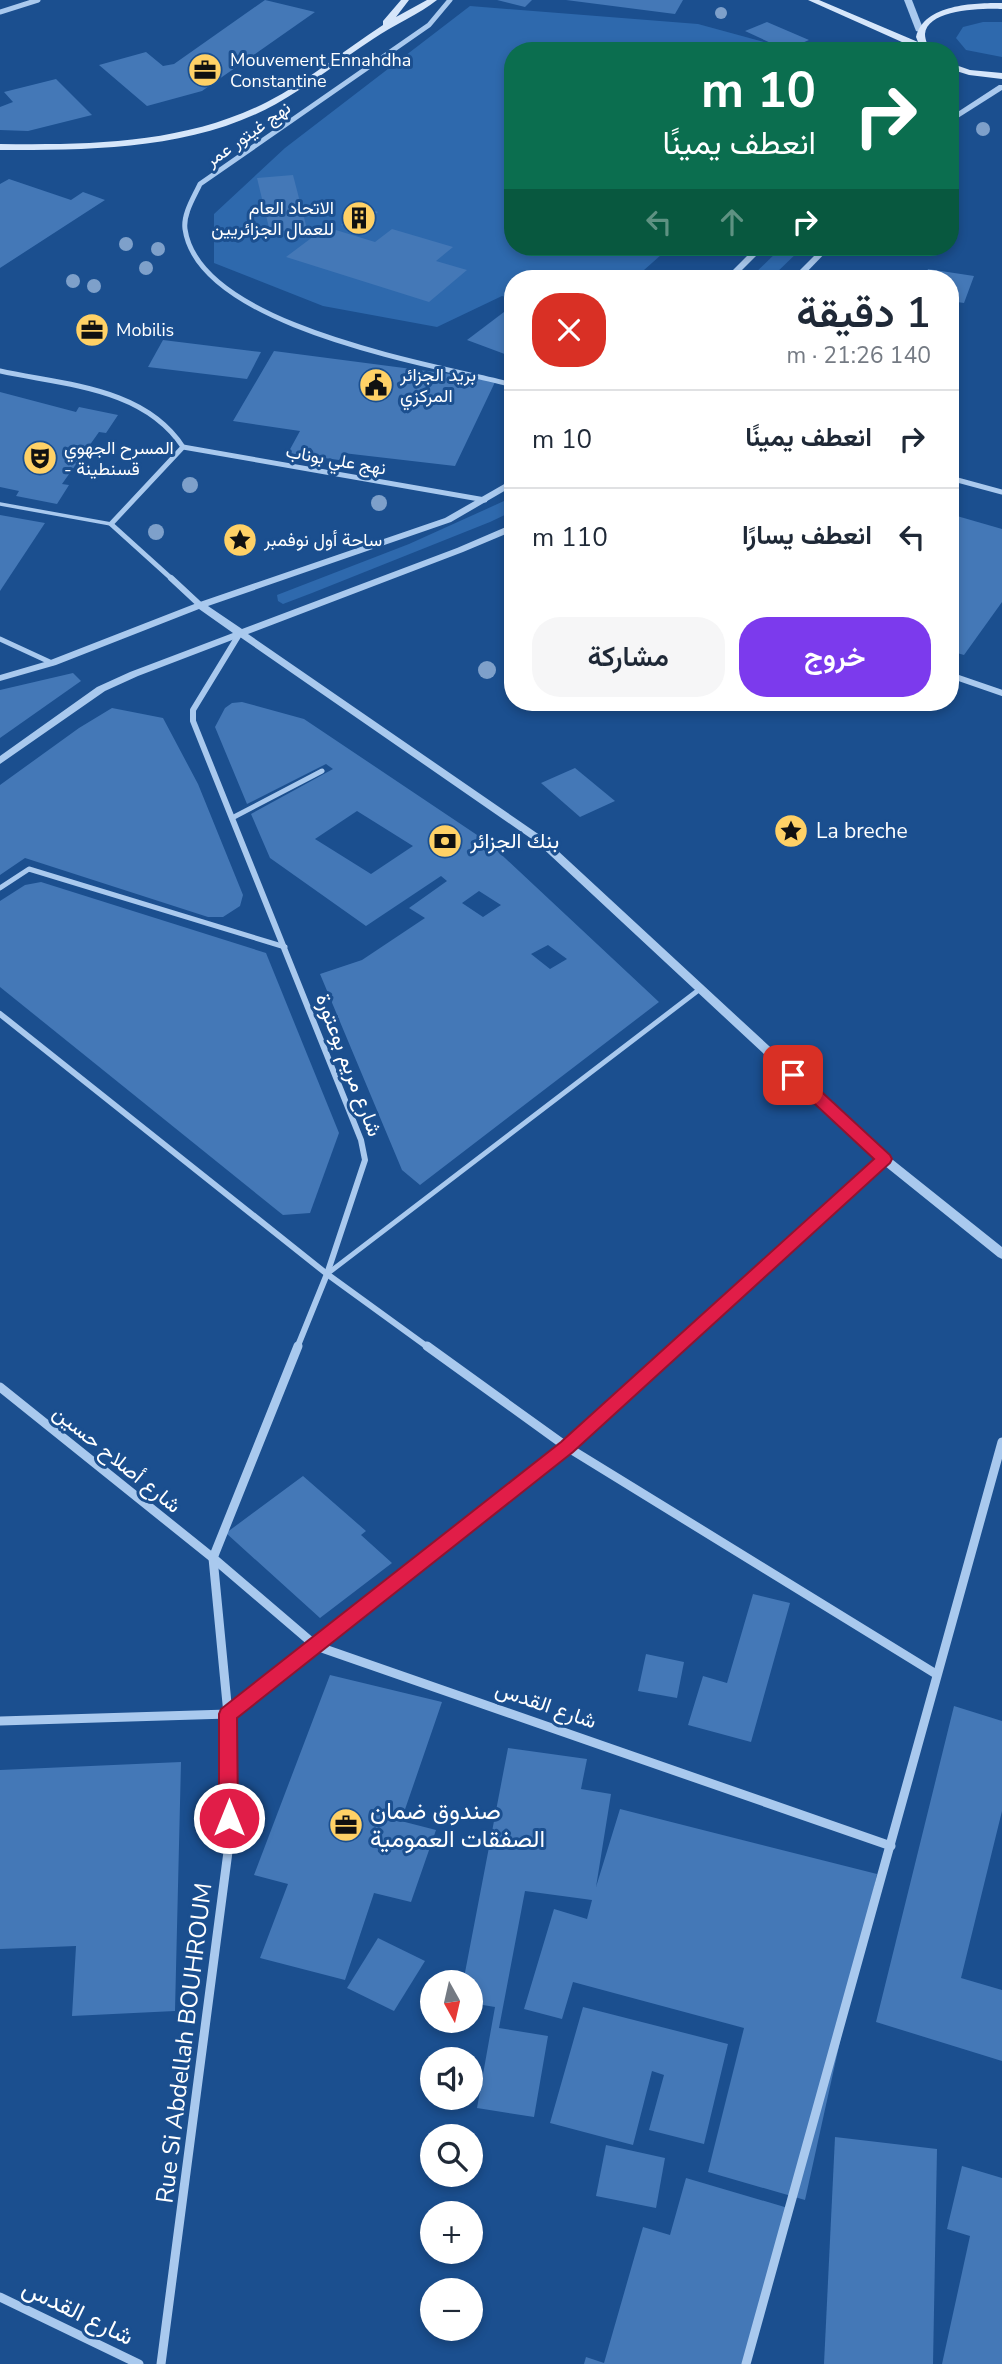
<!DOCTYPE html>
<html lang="ar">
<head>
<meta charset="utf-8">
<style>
  :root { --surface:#fff; --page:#f6f6f7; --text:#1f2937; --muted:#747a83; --line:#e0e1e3; --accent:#7c3aed }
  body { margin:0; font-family:"Nunito Sans",Vazirmatn,sans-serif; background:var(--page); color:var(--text); direction:rtl; height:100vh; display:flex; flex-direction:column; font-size:26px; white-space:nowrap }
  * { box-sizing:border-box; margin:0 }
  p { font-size:23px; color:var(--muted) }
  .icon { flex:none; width:38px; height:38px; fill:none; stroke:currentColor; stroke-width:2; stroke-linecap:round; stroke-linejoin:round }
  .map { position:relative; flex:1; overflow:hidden; direction:ltr }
  .details { position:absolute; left:504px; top:270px; width:455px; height:441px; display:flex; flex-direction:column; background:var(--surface); border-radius:28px; box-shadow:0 4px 10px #0003; direction:rtl }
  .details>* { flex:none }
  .banner { position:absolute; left:504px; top:42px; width:455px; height:214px; border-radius:28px; box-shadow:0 4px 10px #0003; direction:rtl; background:#0b6e4f; color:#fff; overflow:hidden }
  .needle { width:46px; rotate:172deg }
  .buttons { position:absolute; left:420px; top:1970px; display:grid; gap:14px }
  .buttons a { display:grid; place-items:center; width:63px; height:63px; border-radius:50%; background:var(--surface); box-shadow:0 4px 10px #0003; font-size:35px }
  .pin { position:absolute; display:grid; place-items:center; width:60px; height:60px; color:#fff; margin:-30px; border-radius:14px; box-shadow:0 4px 10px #0006 }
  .me { position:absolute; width:77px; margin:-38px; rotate:0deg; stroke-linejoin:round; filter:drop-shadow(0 0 5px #0008) }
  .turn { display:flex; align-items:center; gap:24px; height:147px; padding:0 28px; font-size:32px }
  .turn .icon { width:91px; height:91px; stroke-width:2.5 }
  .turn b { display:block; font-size:49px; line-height:60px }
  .lanes { display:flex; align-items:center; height:66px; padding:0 28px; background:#0003; justify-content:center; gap:35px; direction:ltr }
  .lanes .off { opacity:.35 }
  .round { display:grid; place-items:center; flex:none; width:74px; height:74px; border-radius:28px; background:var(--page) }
  .overview { display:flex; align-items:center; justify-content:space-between; height:119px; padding:0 28px }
  h1 { font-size:42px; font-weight:600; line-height:52px }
  .cta { display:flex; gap:14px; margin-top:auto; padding:14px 28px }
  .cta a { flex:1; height:80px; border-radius:28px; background:var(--accent); color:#fff; font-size:28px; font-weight:600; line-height:80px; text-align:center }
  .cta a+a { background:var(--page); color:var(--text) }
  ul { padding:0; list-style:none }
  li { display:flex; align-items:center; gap:21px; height:98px; padding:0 28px; border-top:2px solid var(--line) }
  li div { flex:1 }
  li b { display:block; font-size:26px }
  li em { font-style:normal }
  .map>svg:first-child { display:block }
</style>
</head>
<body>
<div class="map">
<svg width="1002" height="2364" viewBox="0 0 1002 2364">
  <rect width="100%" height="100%" fill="#1b4f8f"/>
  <!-- green -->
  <g fill="#2e69ad">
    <polygon points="470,6 698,24 797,51 513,51 513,247 670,247 635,278 513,278 513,299 502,296 437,327 323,306 214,263 214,214 285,148"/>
    <polygon points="983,22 1002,22 1002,57 966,50 956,38 963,27"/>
    <polygon points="782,247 803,247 771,278 750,278"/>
    <polygon points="513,497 513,511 490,522 312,593 283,604 278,601 277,595 409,544"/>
  </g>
  <!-- building -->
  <g fill="#4478b7" fill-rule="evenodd">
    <polygon points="265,0 315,12 202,91 147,106 99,65 146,52 163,66 174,64"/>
    <polygon points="497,0 532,0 525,7"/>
    <polygon points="566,0 683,0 675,14"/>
    <polygon points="767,22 809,40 786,50 745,31"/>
    <polygon points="56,79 92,115 28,131 0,130 0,107 13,102 4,92"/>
    <polygon points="293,175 307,229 270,232 257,178"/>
    <polygon points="9,179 71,200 83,192 105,200 0,268 0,184"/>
    <polygon points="362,207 378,212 357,229 341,225"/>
    <polygon points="326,227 375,242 392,229 453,247 436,261 467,270 429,302 286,257"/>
    <polygon points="928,269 974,276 964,303 950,301 950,278 924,278"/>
    <polygon points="504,312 513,315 513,357 467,340"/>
    <polygon points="163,340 261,352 247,379 148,367"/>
    <polygon points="274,351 496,380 455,466 343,453 339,460 288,453 300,431 233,421"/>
    <polygon points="0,392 76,412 79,407 118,415 106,433 99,432 62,484 69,485 57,504 16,496 19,491 0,487"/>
    <polygon points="950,514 1002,529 1002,602 964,655 950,651"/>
    <polygon points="0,515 45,523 0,591"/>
    <polygon points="73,673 81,681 0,738 0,690"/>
    <path d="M242,702L304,719L489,843L659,1002L420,1185L402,1170L320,974L362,960L425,918L409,908L447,881L441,876L366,926L270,858L251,814L333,769L326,764L247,804L215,727L225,708L232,703ZM357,811L413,846L371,874L315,839ZM479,891L501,905L483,917L462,903ZM548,945L567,959L550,969L531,954Z"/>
    <polygon points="112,708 163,718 198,784 243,895 240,906 223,917 208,917 25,858 0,875 0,785 79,728"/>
    <polygon points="575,768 615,801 580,817 541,783"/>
    <polygon points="41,882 266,953 339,1133 310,1213 283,1215 0,987 0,901 25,885"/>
    <polygon points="303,1476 366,1531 361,1535 392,1563 320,1618 226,1533"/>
    <polygon points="753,1594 790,1603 751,1742 688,1725 703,1676 727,1683"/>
    <polygon points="646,1654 684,1662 677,1698 638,1691"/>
    <polygon points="330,1675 442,1702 401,1821 436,1830 411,1902 374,1893 345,1980 260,1958 288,1884 254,1875"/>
    <polygon points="954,1706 1002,1721 1002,1811 961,1978 1002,1990 1002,2061 876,2022"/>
    <polygon points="508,1748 587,1759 581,1789 611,1794 596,1887 620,1809 877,1874 805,2200 708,2172 744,2028 573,1982 562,2019 524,2009 554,1909 587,1919 592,1900 525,1891 499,2028 548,2036 534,2117 477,2108 495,2007 471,2003 471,1983 463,1983"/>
    <polygon points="181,1762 175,2011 72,2016 76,1946 0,1949 0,1770"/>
    <polygon points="378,1938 425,1961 394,2011 347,1988"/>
    <polygon points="583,2007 728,2044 704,2144 649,2130 664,2075 652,2071 633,2145 550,2123"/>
    <polygon points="835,2137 937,2149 933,2364 824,2364"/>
    <polygon points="606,2145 665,2158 656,2208 596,2196"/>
    <polygon points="962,2166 1002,2178 1002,2364 942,2364 970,2236 947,2229"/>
    <polygon points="686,2178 788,2208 750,2364 584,2364 586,2357 604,2363 643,2227 670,2235"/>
  </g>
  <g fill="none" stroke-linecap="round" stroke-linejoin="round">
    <!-- service-far1 -->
    <polyline stroke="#a9c9ee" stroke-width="3.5" points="0,504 111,524"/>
    <!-- service -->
    <g stroke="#a9c9ee" stroke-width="5">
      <polyline points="0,639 52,663"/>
      <polyline points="232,818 322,771"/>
      <polyline points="0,888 29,869 285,947"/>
      <polyline points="327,1274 700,989"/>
    </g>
    <!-- minor-far2 -->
    <g stroke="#a9c9ee" stroke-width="5">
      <path d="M450,0L429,25L200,184C194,197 183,214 185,229C199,327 432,364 513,385"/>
      <polyline points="0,12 38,0"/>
      <path d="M0,371C64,385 144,387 183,447L111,524L173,580"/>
      <polyline points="183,447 485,500"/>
      <polyline points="950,478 1002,492"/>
    </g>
    <!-- minor-far1 -->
    <g stroke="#a9c9ee" stroke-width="6">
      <polyline points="171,578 200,605"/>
      <polyline points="240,633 193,710 193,721 361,1140 365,1160 327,1274 297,1348"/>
      <polyline points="950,675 1002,693"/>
      <polyline points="0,1014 327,1274 429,1348"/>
      <polyline points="676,1348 884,1159"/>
    </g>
    <!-- minor -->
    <g stroke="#a9c9ee" stroke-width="9">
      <polyline points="427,1346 567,1447 936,1674"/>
      <polyline points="0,1387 213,1558 316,1646 891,1846"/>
      <polyline points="0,1721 228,1714 567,1447 678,1346"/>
      <polyline points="0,2297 139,2364"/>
      <polyline points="161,2364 229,1844 228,1714 213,1558 298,1346"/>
      <polyline points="746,2364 1002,1442"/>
    </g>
    <!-- tertiary -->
    <g fill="#a9c9ee" fill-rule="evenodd">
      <polygon points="904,0 912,0 924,31 923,33 916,31"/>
      <polygon points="999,85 1002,85 1002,90 950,123 950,117"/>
      <polygon points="756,247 765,247 734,278 725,278"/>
      <polygon points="823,247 831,247 801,278 792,278"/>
      <polygon points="513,479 513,486 451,522 208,606 242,629 457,548 513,524 513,531 463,552 248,634 544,838 888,1156 1002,1247 1002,1259 998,1257 880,1162 536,842 240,637 138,676 105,691 0,764 0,756 97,687 130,672 233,633 199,609 56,665 0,681 0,675 48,661 197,603 445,518"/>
    </g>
    <!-- secondary -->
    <g fill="#d6e6fa" fill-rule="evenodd">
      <path d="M401,0H409L396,17L427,0H437C420,14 393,25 373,39C341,60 310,85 276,104C192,150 93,150 0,150V144C91,145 184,144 267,102C308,81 344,50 383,25V21Z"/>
      <path d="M808,0H819L918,42L916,37C924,4 974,3 1002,3V9C984,8 927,9 925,34C925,40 928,45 930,50L922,51Z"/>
      <polygon points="950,63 970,70 1002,73 1002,79 969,75 950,69"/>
    </g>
  </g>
  <!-- trees -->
  <g fill="#7ea0ca">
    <circle cx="721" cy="13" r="6"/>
    <circle cx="983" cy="129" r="7"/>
    <circle cx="126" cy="244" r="7"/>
    <circle cx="158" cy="249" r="7"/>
    <circle cx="146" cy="268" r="7"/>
    <circle cx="73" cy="281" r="7"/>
    <circle cx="94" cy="286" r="7"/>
    <circle cx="190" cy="485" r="8"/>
    <circle cx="379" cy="503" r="8"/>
    <circle cx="156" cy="532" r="8"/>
    <circle cx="487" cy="670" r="9"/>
  </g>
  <!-- route -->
  <polygon fill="#e11d48" stroke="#92132f" stroke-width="2" points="793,1070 799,1071 890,1155 892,1159 890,1163 573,1452 237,1718 238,1818 236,1824 229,1827 222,1824 219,1818 219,1714 221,1709 561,1442 874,1159 788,1079 786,1075"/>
  <!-- icons -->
  <defs>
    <g id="office-disc" transform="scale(1.75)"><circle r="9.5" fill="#ffd166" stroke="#1b4f8f"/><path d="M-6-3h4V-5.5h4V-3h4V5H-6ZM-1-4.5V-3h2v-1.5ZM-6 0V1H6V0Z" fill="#111"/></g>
    <g id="building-disc" transform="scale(1.75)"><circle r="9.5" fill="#ffd166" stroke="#1b4f8f"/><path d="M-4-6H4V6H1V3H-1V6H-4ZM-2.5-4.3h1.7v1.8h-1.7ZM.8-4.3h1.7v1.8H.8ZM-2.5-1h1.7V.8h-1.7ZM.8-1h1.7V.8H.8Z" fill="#111"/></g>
    <g id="civic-disc" transform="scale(1.75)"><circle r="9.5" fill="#ffd166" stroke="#1b4f8f"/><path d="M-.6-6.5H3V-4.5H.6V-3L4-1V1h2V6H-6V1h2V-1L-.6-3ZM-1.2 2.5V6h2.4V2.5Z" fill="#111"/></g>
    <g id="theatre-disc" transform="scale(1.75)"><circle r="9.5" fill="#ffd166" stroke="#1b4f8f"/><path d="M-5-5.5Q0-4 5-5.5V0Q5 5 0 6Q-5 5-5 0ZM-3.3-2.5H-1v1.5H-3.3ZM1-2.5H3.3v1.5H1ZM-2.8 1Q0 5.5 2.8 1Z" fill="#111"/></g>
    <g id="sight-disc" transform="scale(1.75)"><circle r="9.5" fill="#ffd166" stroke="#1b4f8f"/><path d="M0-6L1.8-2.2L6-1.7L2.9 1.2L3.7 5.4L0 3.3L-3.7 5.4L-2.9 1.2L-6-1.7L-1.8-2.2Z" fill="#111"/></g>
    <g id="bank-disc" transform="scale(1.75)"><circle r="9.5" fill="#ffd166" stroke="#1b4f8f"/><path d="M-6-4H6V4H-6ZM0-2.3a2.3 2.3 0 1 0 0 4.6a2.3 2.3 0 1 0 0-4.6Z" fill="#111"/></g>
  </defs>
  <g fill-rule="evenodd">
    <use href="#office-disc" x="205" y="70"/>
    <use href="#building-disc" x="359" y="218"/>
    <use href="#office-disc" x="92" y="330"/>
    <use href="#civic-disc" x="376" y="385"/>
    <use href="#theatre-disc" x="40" y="458"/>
    <use href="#sight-disc" x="240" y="540"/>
    <use href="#sight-disc" x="791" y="831"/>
    <use href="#bank-disc" x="445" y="841"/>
    <use href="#office-disc" x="346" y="1825"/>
  </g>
  <g text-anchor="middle" stroke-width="6" stroke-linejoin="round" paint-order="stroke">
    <!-- far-poi labels -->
    <g font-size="18" fill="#fff" stroke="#1b4f8f" text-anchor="start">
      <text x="230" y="66">Mouvement Ennahdha<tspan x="230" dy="21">Constantine</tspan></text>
      <text x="334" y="214" text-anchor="end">الاتحاد العام<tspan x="334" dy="21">للعمال الجزائريين</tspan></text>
      <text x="116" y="336">Mobilis</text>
      <text x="400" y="381">بريد الجزائر<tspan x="400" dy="21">المركزي</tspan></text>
      <text x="64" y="454">المسرح الجهوي<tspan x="64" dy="21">- قسنطينة</tspan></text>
      <text x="264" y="546">ساحة أول نوفمبر</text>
    </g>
    <!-- far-street labels -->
    <g font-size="18" fill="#fff" stroke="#1b4f8f">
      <text transform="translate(248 134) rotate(-35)" y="6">نهج غيتور عمر</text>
      <text transform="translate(336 460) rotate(10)" y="6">نهج علي بوناب</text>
    </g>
    <!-- poi labels -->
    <g font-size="21" fill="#fff" stroke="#1b4f8f" text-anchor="start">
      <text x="816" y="838">La breche</text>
      <text x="470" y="848">بنك الجزائر</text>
    </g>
    <!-- street labels -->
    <g font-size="21" fill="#fff" stroke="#1b4f8f">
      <text transform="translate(349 1065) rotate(69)" y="7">شارع مريم بوعتورة</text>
      <text transform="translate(117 1459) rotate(39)" y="7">شارع أصلاح حسين</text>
      <text transform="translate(546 1705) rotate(19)" y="7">شارع القدس</text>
    </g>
    <!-- near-poi labels -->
    <g font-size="24" fill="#fff" stroke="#1b4f8f" text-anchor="start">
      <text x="370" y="1819">صندوق ضمان<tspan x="370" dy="28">الصفقات العمومية</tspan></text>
    </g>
    <!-- near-street labels -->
    <g font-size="24" fill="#fff" stroke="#1b4f8f">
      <text transform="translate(184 2043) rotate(-83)" y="8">Rue Si Abdellah BOUHROUM</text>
      <text transform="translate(78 2312) rotate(26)" y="8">شارع القدس</text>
    </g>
  </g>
</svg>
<div class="buttons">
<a><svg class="needle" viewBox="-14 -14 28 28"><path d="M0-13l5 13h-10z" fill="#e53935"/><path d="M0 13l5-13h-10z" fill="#747a83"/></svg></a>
<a><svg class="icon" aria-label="sound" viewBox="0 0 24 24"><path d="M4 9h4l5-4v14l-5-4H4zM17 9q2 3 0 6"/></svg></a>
<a><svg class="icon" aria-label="search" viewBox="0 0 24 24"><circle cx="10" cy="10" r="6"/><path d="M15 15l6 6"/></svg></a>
<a>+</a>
<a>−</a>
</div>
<div class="pin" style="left:793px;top:1075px;background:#d93025"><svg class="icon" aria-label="arrive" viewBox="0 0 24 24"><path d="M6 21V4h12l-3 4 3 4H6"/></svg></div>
<svg class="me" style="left:229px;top:1818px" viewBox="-20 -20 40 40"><circle r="17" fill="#e11d48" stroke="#fff" stroke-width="3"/><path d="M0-11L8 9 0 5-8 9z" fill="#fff"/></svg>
<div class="banner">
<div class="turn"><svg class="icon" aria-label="right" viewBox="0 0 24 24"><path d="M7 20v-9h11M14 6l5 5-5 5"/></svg><div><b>10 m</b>انعطف يمينًا</div></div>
<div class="lanes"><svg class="icon off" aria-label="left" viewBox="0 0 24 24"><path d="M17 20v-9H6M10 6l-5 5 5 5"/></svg><svg class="icon off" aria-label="ahead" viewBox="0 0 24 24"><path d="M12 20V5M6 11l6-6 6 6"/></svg><svg class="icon" aria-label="right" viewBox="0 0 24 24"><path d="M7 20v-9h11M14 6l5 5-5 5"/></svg></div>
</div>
<section class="details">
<div class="overview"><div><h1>1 دقيقة</h1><p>140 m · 21:26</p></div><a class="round" style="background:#d93025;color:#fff"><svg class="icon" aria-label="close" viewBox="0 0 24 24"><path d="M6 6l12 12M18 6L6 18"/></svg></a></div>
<ul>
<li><svg class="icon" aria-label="right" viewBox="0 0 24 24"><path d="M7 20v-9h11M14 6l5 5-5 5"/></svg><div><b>انعطف يمينًا</b></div><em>10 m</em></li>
<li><svg class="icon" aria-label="left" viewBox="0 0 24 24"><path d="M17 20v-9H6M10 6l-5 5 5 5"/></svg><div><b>انعطف يسارًا</b></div><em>110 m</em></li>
</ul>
<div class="cta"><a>خروج</a><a>مشاركة</a></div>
</section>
</div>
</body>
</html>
